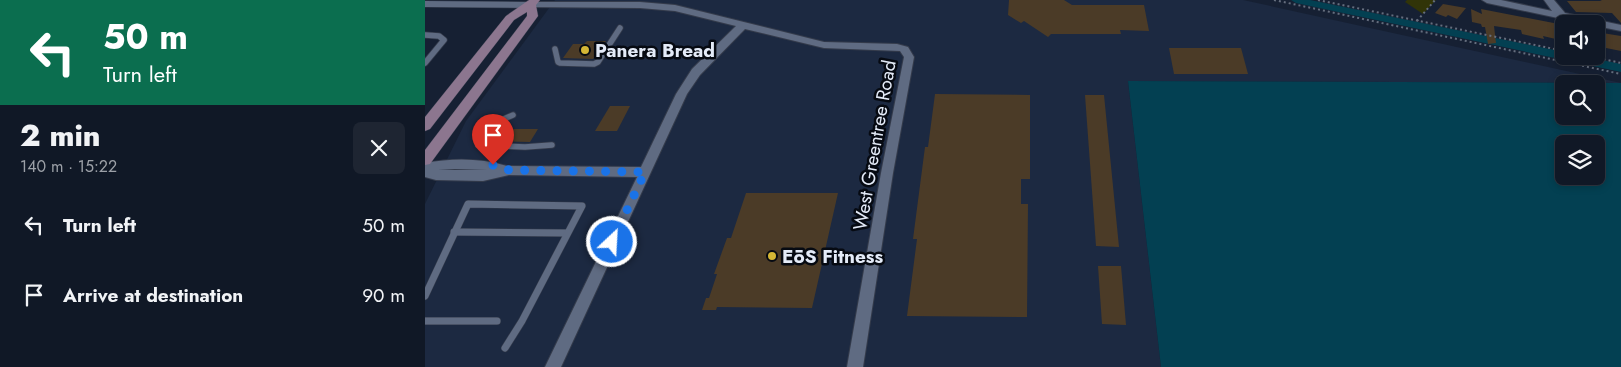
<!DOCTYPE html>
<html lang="en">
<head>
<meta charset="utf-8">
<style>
  :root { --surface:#101826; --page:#1e2532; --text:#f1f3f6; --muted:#9ca0a7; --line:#303743 }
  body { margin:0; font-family:Jost,sans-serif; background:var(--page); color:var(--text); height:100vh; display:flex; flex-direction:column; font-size:19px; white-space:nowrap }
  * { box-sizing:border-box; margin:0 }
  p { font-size:16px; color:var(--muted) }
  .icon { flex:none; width:28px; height:28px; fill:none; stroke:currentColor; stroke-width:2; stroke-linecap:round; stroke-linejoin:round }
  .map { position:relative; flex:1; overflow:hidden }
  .sheet { display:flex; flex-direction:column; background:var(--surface); width:425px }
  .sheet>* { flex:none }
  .hud { background:#0b6e4f; color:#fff; overflow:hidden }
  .fabs { position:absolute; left:1130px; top:15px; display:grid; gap:10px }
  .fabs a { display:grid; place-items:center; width:50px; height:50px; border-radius:8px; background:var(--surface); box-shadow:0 2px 8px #0003,0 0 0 1px var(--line); font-size:25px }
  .pin { position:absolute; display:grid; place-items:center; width:42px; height:42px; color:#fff; margin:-51px -21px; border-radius:50% 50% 50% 0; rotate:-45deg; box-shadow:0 0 5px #0007 }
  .pin .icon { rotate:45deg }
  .me { position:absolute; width:55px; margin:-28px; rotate:25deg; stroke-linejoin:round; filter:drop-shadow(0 0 4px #0008) }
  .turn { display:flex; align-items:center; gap:18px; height:105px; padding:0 20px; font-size:22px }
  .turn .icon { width:65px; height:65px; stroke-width:2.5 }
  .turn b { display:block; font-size:35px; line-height:42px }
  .round { display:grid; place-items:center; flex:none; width:52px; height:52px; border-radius:8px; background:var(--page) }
  .overview { display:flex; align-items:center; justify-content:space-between; height:85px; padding:0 20px }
  h1 { font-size:30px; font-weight:800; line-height:38px }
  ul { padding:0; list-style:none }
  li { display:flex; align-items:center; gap:15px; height:70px; padding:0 20px }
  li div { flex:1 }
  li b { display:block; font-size:19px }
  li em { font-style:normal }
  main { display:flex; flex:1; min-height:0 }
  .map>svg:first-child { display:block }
</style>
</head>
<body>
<main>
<section class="sheet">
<div class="hud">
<div class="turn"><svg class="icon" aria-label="left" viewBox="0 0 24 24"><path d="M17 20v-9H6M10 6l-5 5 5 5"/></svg><div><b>50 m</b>Turn left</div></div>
</div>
<div class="overview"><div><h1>2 min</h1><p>140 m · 15:22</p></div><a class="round"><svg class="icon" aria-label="close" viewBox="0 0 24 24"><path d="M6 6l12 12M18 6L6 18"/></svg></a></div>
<ul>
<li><svg class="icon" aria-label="left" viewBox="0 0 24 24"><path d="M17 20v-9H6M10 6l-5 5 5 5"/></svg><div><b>Turn left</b></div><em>50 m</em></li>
<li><svg class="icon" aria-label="arrive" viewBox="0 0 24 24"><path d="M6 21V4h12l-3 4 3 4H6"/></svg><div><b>Arrive at destination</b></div><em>90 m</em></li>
</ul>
</section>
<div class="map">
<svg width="1196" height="367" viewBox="0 0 1196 367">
  <rect width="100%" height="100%" fill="#162033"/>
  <!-- built -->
  <polygon fill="#1c2941" points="130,0 818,0 1196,83 703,81 736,367 0,367 0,204 41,121"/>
  <!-- green -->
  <polygon fill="#313408" points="982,0 1011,0 998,14 980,2"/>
  <!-- water -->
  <path fill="#034052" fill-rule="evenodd" d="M703,81L1196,83V367H736ZM1139,84H1171V116H1139ZM1139,144H1171V176H1139Z"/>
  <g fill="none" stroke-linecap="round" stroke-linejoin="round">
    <!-- canal -->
    <polygon fill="#034052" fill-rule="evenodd" points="866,0 885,0 1139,52 1139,56 1158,56 1196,64 1196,72 871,3"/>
  </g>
  <!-- building -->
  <g fill="#4b3b27">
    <polygon points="584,0 639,0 647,5 719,5 724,31 695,30 696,34 626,34 623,37 599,21 596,23 583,15"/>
    <polygon points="1175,0 1196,0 1196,23 1187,13 1151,12 1142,1 1177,1"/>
    <polygon points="1018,4 1041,8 1032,19 1023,15 1021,17 1010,13"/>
    <polygon points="1046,9 1057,14 1056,9 1139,25 1139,41 1118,36 1119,39 1097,34 1096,30 1069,26 1071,43 1063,44 1060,27 1057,27 1056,24 1047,22"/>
    <polygon points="1171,32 1196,36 1196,51 1171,46"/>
    <polygon points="162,41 181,41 168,59 138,58 148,44 159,44"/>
    <polygon points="744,48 816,48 823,74 749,74"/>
    <polygon points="510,94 605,95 605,179 596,179 596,204 603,204 602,317 482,316 492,239 488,239 500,147 503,147"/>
    <polygon points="660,95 679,95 694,247 671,246"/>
    <polygon points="185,106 205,106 192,131 170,131"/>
    <polygon points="72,129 113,129 105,142 64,141"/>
    <polygon points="321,193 413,193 387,308 292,307 291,310 277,310 281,298 284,298 292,274 289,274 302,238 306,238"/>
    <polygon points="673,266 696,266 701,325 677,324"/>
  </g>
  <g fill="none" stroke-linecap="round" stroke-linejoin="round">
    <!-- service-far1 casing -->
    <g stroke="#343b4b" stroke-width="7">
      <g id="service-far1">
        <polyline points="0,35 14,36 19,40 0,63"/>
        <polyline points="130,49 133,62 135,63 169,64 173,62 195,28"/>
        <polyline points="88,115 67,124 53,142 53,145 100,147 127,145"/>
      </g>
    </g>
    <!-- service casing -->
    <g stroke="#343b4b" stroke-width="8">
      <g id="service">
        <polyline points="29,232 142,233"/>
        <polyline points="0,296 43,204 157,206 97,321 80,348"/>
        <polyline points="0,321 72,321"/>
      </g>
    </g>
    <!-- minor casing -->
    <g stroke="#343b4b" stroke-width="2">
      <g id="minor">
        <polygon points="1057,0 1076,0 1127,11 1119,0 1129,0 1140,13 1196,25 1196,31 1171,26 1171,24 1161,24 1062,3"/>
        <path d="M106,2H215L250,5L399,42L472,44L483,47L489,57L468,173L438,367H422L456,173L479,57L475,51L399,48L320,29L275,75L262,94L136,367H120L212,177L84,175L58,181L11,180L0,177V163C28,158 55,158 82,166L216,167L251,94L267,69L311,26L250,11L215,8L103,7L101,5ZM30,169L62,170H13Z"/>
      </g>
    </g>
    <!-- tertiary casing -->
    <g stroke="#343b4b" stroke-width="1">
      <polygon id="tertiary" points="0,1 106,2 111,5 106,8 0,7"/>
    </g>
    <!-- secondary casing -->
    <g stroke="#343b4b" stroke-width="1">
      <polygon id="secondary" points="104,0 115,0 111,5 113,16 5,164 0,165 0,150 102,16 102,12 89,20 5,129 0,131 0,117 81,16"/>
    </g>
    <!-- path -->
    <g stroke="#656e7e" stroke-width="2" stroke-dasharray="2 3" stroke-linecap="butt">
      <polyline points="849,0 1196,74"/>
      <polyline points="893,0 1139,51"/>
      <polyline points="992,21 1010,0"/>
      <polyline points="1164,56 1196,63"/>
    </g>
    <!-- service-far1 -->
    <use href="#service-far1" stroke="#5f6b82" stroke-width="5.5"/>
    <!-- service -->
    <use href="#service" stroke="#5f6b82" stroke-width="7"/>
    <!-- minor -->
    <use href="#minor" fill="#5f6b82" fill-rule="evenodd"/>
    <!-- tertiary -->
    <use href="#tertiary" fill="#5f6b82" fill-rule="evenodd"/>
    <!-- secondary -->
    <use href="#secondary" fill="#8c768f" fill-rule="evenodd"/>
  </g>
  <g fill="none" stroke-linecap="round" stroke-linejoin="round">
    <!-- route -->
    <polyline stroke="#1a73e8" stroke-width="9" stroke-dasharray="0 16.2" points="68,165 84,170 220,172 187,242"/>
  </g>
  <!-- markers -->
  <g fill="#d4b635" stroke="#060a12" stroke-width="2">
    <circle cx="160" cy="50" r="5"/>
    <circle cx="347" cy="256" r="5"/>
  </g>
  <g text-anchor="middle" stroke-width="5" stroke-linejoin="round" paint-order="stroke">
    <!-- poi labels -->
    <g font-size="19" font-weight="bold" fill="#e4ebf8" stroke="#060a12" text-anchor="start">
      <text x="170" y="57">Panera Bread</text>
      <text x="357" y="263">EōS Fitness</text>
    </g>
    <!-- street labels -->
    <g font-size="19" fill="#e4ebf8" stroke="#060a12">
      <text transform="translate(449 145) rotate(-80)" y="7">West Greentree Road</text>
    </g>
  </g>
</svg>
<div class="fabs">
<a><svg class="icon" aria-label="sound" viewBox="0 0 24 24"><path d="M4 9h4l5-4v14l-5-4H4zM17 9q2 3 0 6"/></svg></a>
<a><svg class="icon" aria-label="search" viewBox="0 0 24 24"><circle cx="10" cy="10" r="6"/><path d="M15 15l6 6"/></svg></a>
<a><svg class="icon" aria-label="layers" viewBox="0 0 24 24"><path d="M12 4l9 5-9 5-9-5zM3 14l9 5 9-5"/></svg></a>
</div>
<div class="pin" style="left:68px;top:165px;background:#d93025"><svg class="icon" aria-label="arrive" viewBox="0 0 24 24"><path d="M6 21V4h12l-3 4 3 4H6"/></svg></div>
<svg class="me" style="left:187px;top:242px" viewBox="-20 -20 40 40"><circle r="17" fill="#1a73e8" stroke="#fff" stroke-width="3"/><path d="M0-11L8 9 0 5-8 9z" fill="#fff"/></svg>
</div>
</main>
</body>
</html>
